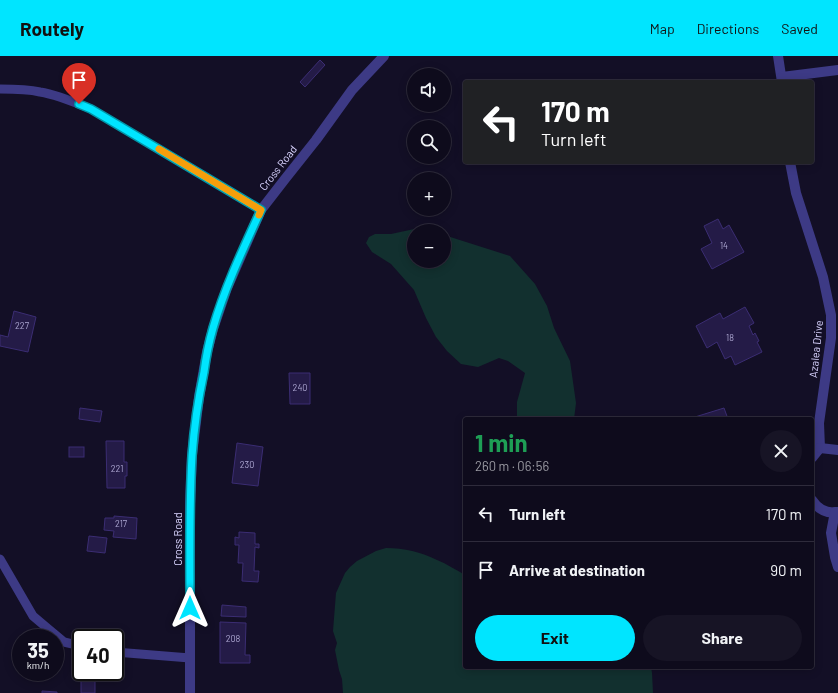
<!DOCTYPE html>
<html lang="en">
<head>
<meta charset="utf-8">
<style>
  :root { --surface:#0e0b1c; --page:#171425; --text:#f1f3f6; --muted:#9b9ba3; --line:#2e2b3b; --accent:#00e5ff }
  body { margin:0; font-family:Barlow,sans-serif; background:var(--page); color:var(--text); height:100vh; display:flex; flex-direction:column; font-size:15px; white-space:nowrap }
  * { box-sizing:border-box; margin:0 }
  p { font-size:13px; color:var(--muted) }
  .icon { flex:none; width:22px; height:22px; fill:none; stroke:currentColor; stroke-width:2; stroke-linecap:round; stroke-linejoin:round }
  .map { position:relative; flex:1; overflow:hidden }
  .drawer { position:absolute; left:463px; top:361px; width:351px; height:252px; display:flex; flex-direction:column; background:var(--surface); border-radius:4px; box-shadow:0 2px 10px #0003,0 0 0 1px var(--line) }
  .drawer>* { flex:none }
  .top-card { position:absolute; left:463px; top:24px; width:351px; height:84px; border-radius:4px; box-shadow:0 2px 10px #0003,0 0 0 1px var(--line); background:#202124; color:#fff; overflow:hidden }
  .fabs { position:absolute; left:407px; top:12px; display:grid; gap:8px }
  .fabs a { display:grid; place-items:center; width:44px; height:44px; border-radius:50%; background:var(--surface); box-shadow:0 2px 10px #0003,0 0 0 1px var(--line); font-size:20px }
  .speed { position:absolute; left:12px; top:573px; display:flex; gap:8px; font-size:20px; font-weight:700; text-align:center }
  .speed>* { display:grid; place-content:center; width:52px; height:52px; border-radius:50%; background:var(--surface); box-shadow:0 2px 10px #0003,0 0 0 1px var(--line); line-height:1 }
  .speed small { font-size:10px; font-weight:400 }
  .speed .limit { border:2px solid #111; border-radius:6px; background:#fff; color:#111 }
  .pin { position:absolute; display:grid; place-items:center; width:34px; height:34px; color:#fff; margin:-41px -17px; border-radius:50% 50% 50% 0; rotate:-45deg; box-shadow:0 0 4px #0007 }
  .pin .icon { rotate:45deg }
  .me { position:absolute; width:44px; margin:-22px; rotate:0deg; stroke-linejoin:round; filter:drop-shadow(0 0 3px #0008) }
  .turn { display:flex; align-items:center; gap:14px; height:84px; padding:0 12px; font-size:18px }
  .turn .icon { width:52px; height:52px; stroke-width:2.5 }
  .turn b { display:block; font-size:28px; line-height:34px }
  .round { display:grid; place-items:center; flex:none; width:42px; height:42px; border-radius:21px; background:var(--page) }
  .headline { display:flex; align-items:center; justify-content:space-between; height:68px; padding:0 12px }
  h1 { font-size:24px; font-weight:700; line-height:30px; color:#1e9e55 }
  .primary-button { display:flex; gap:8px; margin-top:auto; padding:8px 12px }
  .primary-button a { flex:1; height:46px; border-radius:24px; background:var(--accent); color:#111; font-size:16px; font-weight:700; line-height:46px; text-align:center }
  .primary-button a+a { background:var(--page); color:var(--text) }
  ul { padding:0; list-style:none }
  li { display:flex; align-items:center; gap:12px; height:56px; padding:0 12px; border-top:1px solid var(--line) }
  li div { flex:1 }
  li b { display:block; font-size:15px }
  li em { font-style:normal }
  header { display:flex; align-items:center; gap:24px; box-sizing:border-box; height:56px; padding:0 20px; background:var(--accent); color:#111 }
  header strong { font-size:19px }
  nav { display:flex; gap:22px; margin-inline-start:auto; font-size:14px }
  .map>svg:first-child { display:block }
</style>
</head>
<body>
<header>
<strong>Routely</strong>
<nav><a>Map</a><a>Directions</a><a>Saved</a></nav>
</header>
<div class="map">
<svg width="838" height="637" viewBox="0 0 838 637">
  <rect width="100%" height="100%" fill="#130f26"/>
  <!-- green -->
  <g fill="#12302f">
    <polygon points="419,172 434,175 414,175 414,205 444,205 444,179 510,200 535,228 547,250 554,272 570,305 576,347 574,363 517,363 517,346 525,317 508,305 499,302 478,311 461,308 447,295 436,281 426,262 414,234 391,208 372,196 366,187 369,181 375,178 391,178"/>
    <path d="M386,492C404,492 421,496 437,504C447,508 456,514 465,519V611H651L652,617L653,637H343L342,623L339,614L335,594L337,587L333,575L336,537L345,517L350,511L357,505L376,495Z"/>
  </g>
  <!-- building -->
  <g fill="#241b47" stroke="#3b2d73">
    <polygon points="320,4 325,9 305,31 300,26"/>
    <polygon points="718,163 723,173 729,169 744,196 712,213 701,193 712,187 704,170"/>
    <polygon points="745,251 754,267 749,270 753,279 755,277 759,285 757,286 762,296 735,309 731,300 725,303 717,286 707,292 696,270 720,257 723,263"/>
    <polygon points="14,255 36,261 28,296 0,290 0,279 8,281"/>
    <polygon points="289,317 310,317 310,348 290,348"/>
    <polygon points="80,352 102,355 100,366 79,363"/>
    <polygon points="724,352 728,363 695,363 695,361"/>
    <polygon points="106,385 124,385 124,406 127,406 127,420 125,420 125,432 107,432"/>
    <polygon points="237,387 263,391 258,430 232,427"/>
    <rect x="69" y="391" width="15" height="10"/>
    <polygon points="114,460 137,462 136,483 113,481 114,475 104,474 105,462 114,462"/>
    <polygon points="239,476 255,477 255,488 259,488 259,492 255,491 254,515 259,515 258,526 242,525 243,507 238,507 239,489 235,489 235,481 239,482"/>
    <polygon points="89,480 107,482 105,497 87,495"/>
    <polygon points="222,549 246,551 246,561 221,560"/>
    <polygon points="220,566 246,567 245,599 250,599 250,607 220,607"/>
    <polygon points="81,624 95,625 95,637 81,637"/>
    <polygon points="42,635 57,636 57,637 42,637"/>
  </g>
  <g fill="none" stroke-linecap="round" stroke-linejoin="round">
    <!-- service -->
    <g stroke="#3d3a85" stroke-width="9">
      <path d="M0,33C14,33 27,33 40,36C58,39 74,46 91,53L261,154"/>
      <polyline points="0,503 33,560 46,571 64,586 81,590"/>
      <polyline points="115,596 190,602"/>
    </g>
    <!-- minor -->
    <g stroke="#3d3a85" stroke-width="10">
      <polyline points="778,0 782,26"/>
      <polyline points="782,21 838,14"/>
      <polyline points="790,106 796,137 823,221 831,259 831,282 819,367 820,392 812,402"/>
      <polyline points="820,392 838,394"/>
      <path d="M812,444C818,453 827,458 838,456"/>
      <polyline points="835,456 831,477 835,501 838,511"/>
    </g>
    <!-- tertiary -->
    <polyline stroke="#3d3a85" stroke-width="10" points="190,637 190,448 192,399 199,341 207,296 213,273 227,232 261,154 285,123 316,84 352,34 384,0"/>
  </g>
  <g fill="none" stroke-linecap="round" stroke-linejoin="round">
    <!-- route casing -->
    <g stroke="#0095a6" stroke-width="10">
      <path id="route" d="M79,48L91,53L261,154C243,193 225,231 213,272C209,286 206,301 204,316C198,344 194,372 192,400C189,451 190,501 190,552"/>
    </g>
    <!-- route -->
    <use href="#route" stroke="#00e5ff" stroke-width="7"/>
    <!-- slow -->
    <polyline stroke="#f59e0b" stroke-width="7" points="159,93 261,154 259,159"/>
  </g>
  <g text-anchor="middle" stroke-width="3.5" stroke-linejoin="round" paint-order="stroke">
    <!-- number labels -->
    <g font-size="9" fill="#aca6d1">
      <text x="724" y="193">14</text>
      <text x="22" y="273">227</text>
      <text x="730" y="285">18</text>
      <text x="300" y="335">240</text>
      <text x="247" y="412">230</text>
      <text x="117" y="416">221</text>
      <text x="121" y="471">217</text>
      <text x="233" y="586">208</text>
    </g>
    <!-- street labels -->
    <g font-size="11" fill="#d9d4ff" stroke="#130f26">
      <text transform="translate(278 112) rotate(-52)" y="4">Cross Road</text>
      <text transform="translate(816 293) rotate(-84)" y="4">Azalea Drive</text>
      <text transform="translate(178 483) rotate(-90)" y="4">Cross Road</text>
    </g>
  </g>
</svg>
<div class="fabs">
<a><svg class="icon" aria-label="sound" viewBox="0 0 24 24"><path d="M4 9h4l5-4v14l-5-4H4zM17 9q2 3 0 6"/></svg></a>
<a><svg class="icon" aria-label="search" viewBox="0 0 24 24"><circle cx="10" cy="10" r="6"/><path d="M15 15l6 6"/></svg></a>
<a>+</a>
<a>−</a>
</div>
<div class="speed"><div>35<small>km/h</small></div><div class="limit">40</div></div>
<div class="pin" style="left:79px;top:48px;background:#d93025"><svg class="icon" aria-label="arrive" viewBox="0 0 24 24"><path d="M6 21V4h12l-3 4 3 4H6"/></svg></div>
<svg class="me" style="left:190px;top:552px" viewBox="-20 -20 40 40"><path d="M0-17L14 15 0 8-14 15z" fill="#00e5ff" stroke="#fff" stroke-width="4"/></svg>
<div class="top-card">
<div class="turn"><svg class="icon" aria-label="left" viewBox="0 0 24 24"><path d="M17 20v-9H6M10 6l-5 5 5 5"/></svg><div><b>170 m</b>Turn left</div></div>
</div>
<section class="drawer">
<div class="headline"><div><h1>1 min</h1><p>260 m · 06:56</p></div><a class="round"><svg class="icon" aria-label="close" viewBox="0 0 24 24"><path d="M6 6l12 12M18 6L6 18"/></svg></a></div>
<ul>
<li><svg class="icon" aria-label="left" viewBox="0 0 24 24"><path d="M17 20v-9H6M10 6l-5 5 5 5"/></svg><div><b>Turn left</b></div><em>170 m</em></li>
<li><svg class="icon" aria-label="arrive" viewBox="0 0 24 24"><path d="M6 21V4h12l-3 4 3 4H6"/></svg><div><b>Arrive at destination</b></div><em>90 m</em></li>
</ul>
<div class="primary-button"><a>Exit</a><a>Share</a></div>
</section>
</div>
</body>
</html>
